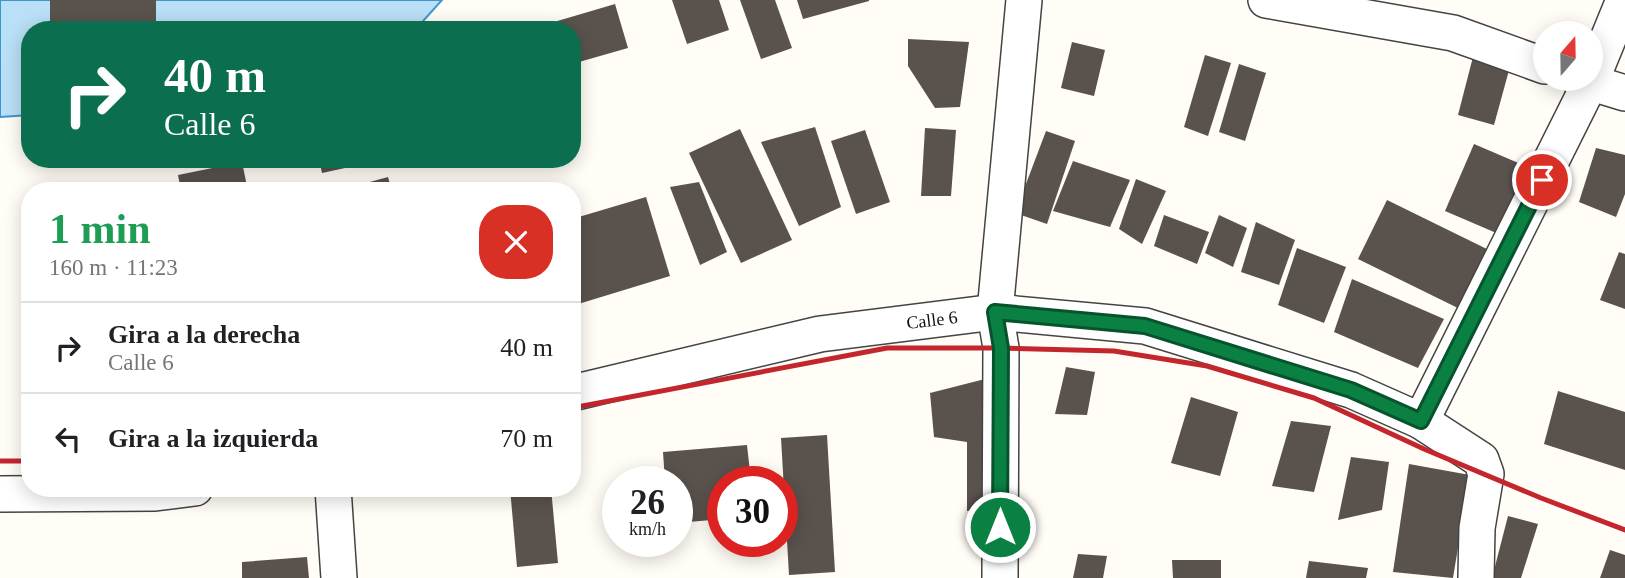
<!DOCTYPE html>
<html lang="es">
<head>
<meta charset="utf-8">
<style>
  :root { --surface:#fff; --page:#f6f6f6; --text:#202124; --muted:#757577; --line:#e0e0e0 }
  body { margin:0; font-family:Georgia,serif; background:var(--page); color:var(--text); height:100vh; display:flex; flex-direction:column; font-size:26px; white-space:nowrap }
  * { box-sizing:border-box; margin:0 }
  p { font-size:23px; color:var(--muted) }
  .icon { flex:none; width:38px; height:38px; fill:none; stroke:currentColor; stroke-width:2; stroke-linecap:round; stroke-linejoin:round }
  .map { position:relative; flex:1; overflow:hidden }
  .panel { position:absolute; left:21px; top:182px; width:560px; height:315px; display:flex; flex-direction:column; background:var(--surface); border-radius:28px; box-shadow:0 4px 18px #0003 }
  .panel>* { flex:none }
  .banner { position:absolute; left:21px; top:21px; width:560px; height:147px; border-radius:28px; box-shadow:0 4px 18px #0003; background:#0b6e4f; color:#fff; overflow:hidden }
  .needle { width:46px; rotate:20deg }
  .tools { position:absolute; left:1533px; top:21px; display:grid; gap:14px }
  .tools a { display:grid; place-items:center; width:70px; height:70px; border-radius:50%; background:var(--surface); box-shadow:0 4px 18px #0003; font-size:35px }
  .speed { position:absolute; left:602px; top:466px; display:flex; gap:14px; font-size:35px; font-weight:700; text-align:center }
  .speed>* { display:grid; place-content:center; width:91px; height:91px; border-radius:50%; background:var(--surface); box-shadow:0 4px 18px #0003; line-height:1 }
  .speed small { font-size:18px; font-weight:400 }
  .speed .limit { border:10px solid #d22; background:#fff; color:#111 }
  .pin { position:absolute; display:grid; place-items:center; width:60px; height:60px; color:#fff; margin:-30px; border:4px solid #fff; border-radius:50%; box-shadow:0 2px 7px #0007 }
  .me { position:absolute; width:77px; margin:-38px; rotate:0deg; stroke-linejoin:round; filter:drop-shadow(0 0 5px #0008) }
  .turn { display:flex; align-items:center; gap:24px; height:147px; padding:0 28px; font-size:32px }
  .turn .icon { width:91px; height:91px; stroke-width:2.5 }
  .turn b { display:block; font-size:49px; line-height:60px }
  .round { display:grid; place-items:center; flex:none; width:74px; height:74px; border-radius:28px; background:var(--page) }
  .headline { display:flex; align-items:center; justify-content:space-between; height:119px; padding:0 28px }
  h1 { font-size:42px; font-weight:800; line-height:52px; color:#1e9e55 }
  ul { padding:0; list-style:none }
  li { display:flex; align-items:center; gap:21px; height:91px; padding:0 28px; border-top:2px solid var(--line) }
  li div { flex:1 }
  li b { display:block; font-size:26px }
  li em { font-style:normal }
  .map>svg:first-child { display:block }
</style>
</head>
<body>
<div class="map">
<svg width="1625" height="578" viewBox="0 0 1625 578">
  <rect width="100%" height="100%" fill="#fffdf5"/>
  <!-- water -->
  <polygon fill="#b9e0f7" stroke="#3f96cf" stroke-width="2" points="0,0 442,0 415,30 30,30 30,115 0,117"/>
  <!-- building -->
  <g fill="#5a524d">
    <polygon points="50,0 156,0 156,25 50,23"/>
    <polygon points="672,0 719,0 729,30 687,44"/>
    <polygon points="740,0 775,0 792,48 761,59"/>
    <polygon points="797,0 869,0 869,1 803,19"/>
    <polygon points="615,4 628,48 572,64 572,30 556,30 554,22"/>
    <polygon points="908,39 969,42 960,107 935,108 908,66"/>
    <polygon points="1072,42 1105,50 1094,96 1061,88"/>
    <polygon points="1474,53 1511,63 1494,125 1458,115"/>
    <polygon points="1205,55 1231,63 1208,136 1184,127"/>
    <polygon points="1239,64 1266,73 1245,141 1219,132"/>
    <polygon points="815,127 841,207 799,226 761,142"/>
    <polygon points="925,128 956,130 951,196 921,196"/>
    <polygon points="740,129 792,240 741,263 689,153"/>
    <polygon points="865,130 890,202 856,214 831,141"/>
    <polygon points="1046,131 1075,141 1047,224 1015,213"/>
    <polygon points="1474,144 1537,171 1508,238 1445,211"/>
    <polygon points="1596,148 1625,155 1625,194 1616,217 1579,202"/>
    <polygon points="319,159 382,159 382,160 322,173"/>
    <polygon points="1073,161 1130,180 1110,227 1053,211"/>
    <polygon points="242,162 248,191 181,191 178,175"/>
    <polygon points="388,177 392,191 340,191 340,190"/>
    <polygon points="1136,179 1166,191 1142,244 1119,229"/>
    <polygon points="699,182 727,252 700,265 670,187"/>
    <polygon points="646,197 670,276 575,305 572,297 572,219"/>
    <polygon points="1387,200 1495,253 1466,312 1358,259"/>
    <polygon points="1164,215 1209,232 1197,264 1154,246"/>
    <polygon points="1219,215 1247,228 1233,267 1205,253"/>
    <polygon points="1256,222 1295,240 1279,285 1241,272"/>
    <polygon points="1297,248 1346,267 1324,323 1278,305"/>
    <polygon points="1619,252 1625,254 1625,309 1600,300"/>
    <polygon points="1352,279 1444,319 1418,368 1334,332"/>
    <polygon points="1066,367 1095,372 1087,415 1055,414"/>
    <polygon points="985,379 993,507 967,511 967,442 934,437 930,393"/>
    <polygon points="1558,391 1625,412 1625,470 1544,444"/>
    <polygon points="1191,397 1238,412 1220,476 1171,463"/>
    <polygon points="1291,421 1331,426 1314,492 1272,486"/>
    <polygon points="827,435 835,572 789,575 781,438"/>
    <polygon points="747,445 751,481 723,481 723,519 677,523 677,481 665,481 663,452"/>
    <polygon points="1351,457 1389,462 1382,510 1338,520"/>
    <polygon points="1409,464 1470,475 1453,578 1393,572"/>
    <polygon points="510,488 551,488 558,563 517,567"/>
    <polygon points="1508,516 1538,524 1521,578 1492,578"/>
    <polygon points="1610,550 1625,555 1625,578 1600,578"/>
    <polygon points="1078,554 1107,556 1103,578 1073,578"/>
    <polygon points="307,557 309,578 242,578 242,562"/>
    <polygon points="1172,560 1221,560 1221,578 1173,578"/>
    <polygon points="1309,561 1368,568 1366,578 1306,578"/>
  </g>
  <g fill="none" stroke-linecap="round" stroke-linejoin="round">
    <!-- minor casing -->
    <g stroke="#444" stroke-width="38">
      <g id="minor">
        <polyline points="1266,0 1453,33 1545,66"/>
        <polyline points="1579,79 1625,93"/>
        <polyline points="572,393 820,334 995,312 1145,326 1351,390 1421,421 1481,460 1486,474 1477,528 1476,578"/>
        <polyline points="1421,421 1590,83 1624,0"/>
        <polyline points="333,488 339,578"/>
        <polyline points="0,494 155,493 195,488"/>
        <polyline points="1000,578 1001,348 995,312 1024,0"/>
      </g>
    </g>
    <!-- minor -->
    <use href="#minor" stroke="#fff" stroke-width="35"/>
    <!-- rail -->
    <g stroke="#c4262e" stroke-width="5">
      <polyline points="572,408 887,348 1001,348 1114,351 1207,366 1314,398 1424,449 1541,498 1625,530"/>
      <polyline points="0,461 30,461"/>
    </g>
  </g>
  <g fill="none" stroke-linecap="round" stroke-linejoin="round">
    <!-- route casing -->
    <g stroke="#07532c" stroke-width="18">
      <polyline id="route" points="1000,527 1001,348 995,312 1145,326 1351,390 1421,421 1542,180"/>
    </g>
    <!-- route -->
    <use href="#route" stroke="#0b8043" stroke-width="12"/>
  </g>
  <g text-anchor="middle" stroke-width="7" stroke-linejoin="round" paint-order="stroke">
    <!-- street labels -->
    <g font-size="18" fill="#111" stroke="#fff">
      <text transform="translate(932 320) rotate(-7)" y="6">Calle 6</text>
    </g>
  </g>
</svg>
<div class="tools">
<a><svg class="needle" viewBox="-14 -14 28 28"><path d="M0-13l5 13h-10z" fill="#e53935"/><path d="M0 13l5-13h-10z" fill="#757577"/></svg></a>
</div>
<div class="speed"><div>26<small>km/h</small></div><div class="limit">30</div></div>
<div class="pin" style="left:1542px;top:180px;background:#d93025"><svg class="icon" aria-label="arrive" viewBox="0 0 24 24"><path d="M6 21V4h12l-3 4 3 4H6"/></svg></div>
<svg class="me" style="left:1000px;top:527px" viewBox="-20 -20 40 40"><circle r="17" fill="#0b8043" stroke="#fff" stroke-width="3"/><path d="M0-11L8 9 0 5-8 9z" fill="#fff"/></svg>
<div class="banner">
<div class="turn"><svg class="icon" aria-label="right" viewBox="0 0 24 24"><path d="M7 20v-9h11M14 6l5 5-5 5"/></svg><div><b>40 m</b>Calle 6</div></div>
</div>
<section class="panel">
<div class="headline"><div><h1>1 min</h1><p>160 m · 11:23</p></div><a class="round" style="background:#d93025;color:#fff"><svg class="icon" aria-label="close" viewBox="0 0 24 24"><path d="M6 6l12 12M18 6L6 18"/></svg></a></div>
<ul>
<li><svg class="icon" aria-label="right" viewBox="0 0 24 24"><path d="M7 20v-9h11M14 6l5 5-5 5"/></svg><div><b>Gira a la derecha</b><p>Calle 6</p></div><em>40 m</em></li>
<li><svg class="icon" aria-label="left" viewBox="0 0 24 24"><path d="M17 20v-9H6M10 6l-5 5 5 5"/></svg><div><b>Gira a la izquierda</b></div><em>70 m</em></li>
</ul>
</section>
</div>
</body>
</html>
